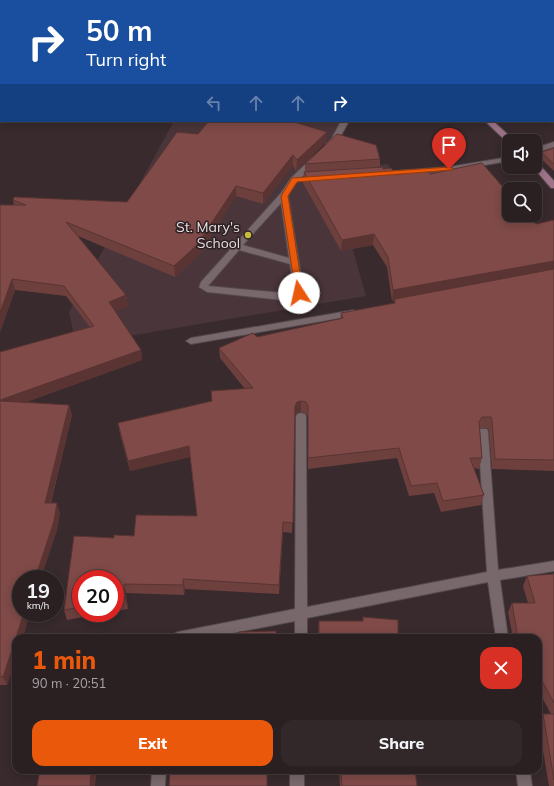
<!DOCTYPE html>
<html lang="en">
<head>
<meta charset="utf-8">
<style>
  :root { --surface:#2a2022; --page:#32282a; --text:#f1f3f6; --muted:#a5a3a5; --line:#463e40; --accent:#ea580c }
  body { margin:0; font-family:Mulish,sans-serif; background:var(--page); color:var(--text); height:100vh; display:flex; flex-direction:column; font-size:15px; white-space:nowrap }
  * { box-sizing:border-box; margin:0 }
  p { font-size:13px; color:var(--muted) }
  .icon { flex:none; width:22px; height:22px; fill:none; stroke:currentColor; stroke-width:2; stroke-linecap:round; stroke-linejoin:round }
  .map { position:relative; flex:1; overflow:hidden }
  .details { position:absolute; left:12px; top:634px; width:530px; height:140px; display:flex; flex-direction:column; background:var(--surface); border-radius:12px; box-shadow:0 2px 10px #0003,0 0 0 1px var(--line) }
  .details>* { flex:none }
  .guide { position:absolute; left:0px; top:0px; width:554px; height:122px; box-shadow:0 2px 10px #0003,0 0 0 1px var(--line); background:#1a4fa0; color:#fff; overflow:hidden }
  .tools { position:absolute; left:502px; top:134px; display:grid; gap:8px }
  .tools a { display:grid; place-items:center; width:40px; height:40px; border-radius:8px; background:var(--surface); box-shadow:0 2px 10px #0003,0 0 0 1px var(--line); font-size:20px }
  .speed { position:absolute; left:12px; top:570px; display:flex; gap:8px; font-size:20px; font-weight:700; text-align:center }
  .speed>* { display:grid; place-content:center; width:52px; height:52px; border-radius:50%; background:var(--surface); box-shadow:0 2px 10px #0003,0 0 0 1px var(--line); line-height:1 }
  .speed small { font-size:10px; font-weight:400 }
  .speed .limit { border:6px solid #d22; background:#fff; color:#111 }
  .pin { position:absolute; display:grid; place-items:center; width:34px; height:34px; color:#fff; margin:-41px -17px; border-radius:50% 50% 50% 0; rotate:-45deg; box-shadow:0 0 4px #0007 }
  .pin .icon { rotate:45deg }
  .me { position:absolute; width:44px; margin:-22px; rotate:350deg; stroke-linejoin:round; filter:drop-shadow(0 0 3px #0008) }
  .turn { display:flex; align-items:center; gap:14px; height:84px; padding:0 20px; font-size:18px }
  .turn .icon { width:52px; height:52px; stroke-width:2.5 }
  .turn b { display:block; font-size:28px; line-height:34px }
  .lanes { display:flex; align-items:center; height:38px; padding:0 20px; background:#0003; justify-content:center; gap:20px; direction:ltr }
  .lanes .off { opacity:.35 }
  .round { display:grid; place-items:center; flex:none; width:42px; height:42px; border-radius:12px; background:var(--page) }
  .headline { display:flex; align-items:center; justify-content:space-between; height:68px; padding:0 20px }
  h1 { font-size:24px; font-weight:800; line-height:30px; color:var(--accent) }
  .cta { display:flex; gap:8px; margin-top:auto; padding:8px 20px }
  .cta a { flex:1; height:46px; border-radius:12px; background:var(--accent); color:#fff; font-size:16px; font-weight:800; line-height:46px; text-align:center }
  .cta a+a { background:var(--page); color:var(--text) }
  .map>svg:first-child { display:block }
</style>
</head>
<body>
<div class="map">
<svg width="554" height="786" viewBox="0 0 554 786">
  <rect width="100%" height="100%" fill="#382a2d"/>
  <!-- built -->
  <polygon fill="#49353a" points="174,121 340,121 340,127 300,170 388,164 420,230 350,240 366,296 76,345 69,312"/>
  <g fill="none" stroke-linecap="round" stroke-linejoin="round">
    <!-- service casing -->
    <g stroke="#53484b" stroke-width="2">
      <g id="service">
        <rect x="345" y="0" width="6" height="1"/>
        <polygon points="341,121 349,121 339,139 333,146 327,146 326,144 332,138"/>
        <polygon points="509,157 509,161 449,171 382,176 378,174 382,172 449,167"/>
        <path d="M312,158H318L319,160L297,182L288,195L304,293L300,299L291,301L207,292L199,287L201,282L281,193L291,178ZM281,203L289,258L243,245ZM239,250L290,264L294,294L208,286Z"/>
      </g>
    </g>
    <!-- minor casing -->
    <g stroke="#53484b" stroke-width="2">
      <g id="minor">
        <polygon points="554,142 554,147 535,153 535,148"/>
        <polygon points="354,310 359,313 357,315 191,344 186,341 191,338"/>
        <polygon points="301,413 305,414 306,417 307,607 487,572 478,432 479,429 487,429 488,432 498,570 554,561 554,571 500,580 508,638 496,638 488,582 307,618 307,638 295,638 295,621 207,638 172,638 174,634 178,632 295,609 296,417 297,414"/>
        <polygon points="152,770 166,770 165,786 151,786"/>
        <rect x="290" y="770" width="14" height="16"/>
        <polygon points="516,770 530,770 532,786 518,786"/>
      </g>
    </g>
    <!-- secondary casing -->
    <g stroke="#53484b" stroke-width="2">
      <g id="secondary">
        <polygon points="360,0 366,0 367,1 361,1"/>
        <polygon points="485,121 493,121 515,141 509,141 508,143"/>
        <polygon points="535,163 538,163 554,181 554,188 551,188 533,167 535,167"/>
      </g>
    </g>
    <!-- service -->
    <use href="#service" fill="#78686c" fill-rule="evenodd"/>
    <!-- minor -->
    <use href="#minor" fill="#78686c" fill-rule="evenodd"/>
    <!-- secondary -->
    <use href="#secondary" fill="#9f748b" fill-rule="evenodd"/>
  </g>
  <!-- wall -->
  <g fill="#6d403e">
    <polygon points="411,0 524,0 525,1 412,1"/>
    <polygon points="198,134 326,142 296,171 293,165 263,204 236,196 198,256 175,277 78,236 126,295 128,306 115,311 141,350 142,360 26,402 69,405 72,415 51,503 60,513 57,530 16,638 16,659 7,685 0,685 0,352 90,327 66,296 15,290 0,332 14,205 13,200 127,202"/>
    <polygon points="337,134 376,145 380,159 380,167 383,167 383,169 391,168 396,175 426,169 430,174 482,163 509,194 509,215 528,215 536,224 554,220 554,471 492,469 489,432 488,428 480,428 482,458 479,469 474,468 484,495 481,505 441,512 434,493 409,496 397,458 308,469 308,417 305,413 301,412 297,413 295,417 292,533 283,532 279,594 185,589 184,595 126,593 128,609 115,611 115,579 81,579 81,613 104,613 67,620 64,610 74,536 114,538 114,535 134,536 136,515 197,516 190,457 130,471 120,434 118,423 212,401 211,391 245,389 220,358 219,348 253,333 257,337 340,319 341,313 394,304 394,300 392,301 387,267 373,245 341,251 303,183 304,172 305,172 305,164"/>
    <polygon points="554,148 554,171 540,158 541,152"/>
    <polygon points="554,574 554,786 549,786 538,722 543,714 551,714 538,690 538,638 513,638 508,612 512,603 528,603 523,586 527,576"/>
    <polygon points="363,617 398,638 318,638 319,621 363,621"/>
    <polygon points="339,770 415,770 417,786 340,786"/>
  </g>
  <!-- shaded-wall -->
  <g fill="#593432">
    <polygon points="49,0 64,0 62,1 47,1"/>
    <polygon points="195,0 201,0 200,1 194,1"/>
    <polygon points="0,35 1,35 1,46 0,47"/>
    <polygon points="554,95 554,105 553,105 553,96"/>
    <polygon points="327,132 326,142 296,171 297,160"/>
    <polygon points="293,155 293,165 263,204 263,193"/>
    <polygon points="236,186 236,196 198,256 175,277 174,266"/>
    <polygon points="374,234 373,245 341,251 342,240"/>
    <polygon points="554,261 554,271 395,299 394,300 392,301 393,290"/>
    <polygon points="12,279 15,290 0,332 0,313"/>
    <polygon points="126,295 128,306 111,313 109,302"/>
    <polygon points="141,350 142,360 2,411 0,400"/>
    <polygon points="301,401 301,412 297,413 294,417 295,406 297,402"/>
    <polygon points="69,405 72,415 48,513 45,503"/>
    <polygon points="189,446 190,457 130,471 128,461"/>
    <polygon points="57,503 60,513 57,530 41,579 35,579"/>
    <polygon points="283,522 283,532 279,594 279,585"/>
    <polygon points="183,579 185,589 184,595 183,585"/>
    <polygon points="124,584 126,593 128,609 125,599"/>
    <polygon points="24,613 30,613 23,638 16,638 16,659 7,685 3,677"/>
    <polygon points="91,770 97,770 95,786 90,786"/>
  </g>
  <!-- building -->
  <g fill="#7f4a48" stroke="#593432">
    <polygon points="0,0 49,0 47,1 1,1 1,35 0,35"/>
    <polygon points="165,0 195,0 194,1 165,1"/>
    <polygon points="423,0 524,0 525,1 424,1"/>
    <polygon points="552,1 554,1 554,95 553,96 553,1"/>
    <polygon points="209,121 291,121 327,132 297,160 293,155 263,193 236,186 197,245 174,266 66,222 126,295 109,302 141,350 0,400 0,352 94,326 64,286 12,279 0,313 0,205 26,205 13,200 14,197 127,202 177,132 198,134"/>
    <polygon points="337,134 376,145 380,159 305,164"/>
    <polygon points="554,148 554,164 541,152"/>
    <polygon points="482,163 509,194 509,215 528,215 536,224 554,220 554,261 393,290 388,257 374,234 342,240 304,172 383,167 383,169 391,168 396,175 426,169 430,174"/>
    <polygon points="554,269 554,460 495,459 492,421 491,417 482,417 479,422 482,458 470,458 484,495 443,501 437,483 411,486 399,448 308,458 308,406 306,402 301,401 297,402 295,406 293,523 283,522 279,585 183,579 183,585 124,584 125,599 115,601 115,579 81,579 81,607 64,610 74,536 114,538 114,535 134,536 136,515 197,516 189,446 128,461 118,423 212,401 211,391 253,388 219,348 253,333 257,337 343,318 341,313 395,303 395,299"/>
    <polygon points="0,401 69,405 45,503 57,503 54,521 35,579 21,579 21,613 24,613 3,677 0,676"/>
    <polygon points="554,574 554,703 538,673 538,638 518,638 512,603 535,603 527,576"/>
    <polygon points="363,617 398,620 398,638 319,638 319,621 363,621"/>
    <polygon points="276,631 276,638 239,638 239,632"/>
    <polygon points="543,714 554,714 554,780"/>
    <polygon points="40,770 91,770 90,786 37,786"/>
    <polygon points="170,770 267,770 267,786 169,786"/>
    <polygon points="341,770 415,770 417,786 342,786"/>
  </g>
  <!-- route -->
  <polygon fill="#ea580c" stroke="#983908" points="449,167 452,167 452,170 297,182 288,196 303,293 302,295 296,295 281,196 292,178"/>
  <!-- markers -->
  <circle fill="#c8bb3b" stroke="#2e2124" stroke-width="1.5" cx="248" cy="235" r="4"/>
  <g text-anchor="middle" stroke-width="3" stroke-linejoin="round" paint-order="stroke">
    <!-- poi labels -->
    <g font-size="14" fill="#e7dee0" stroke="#2e2124" text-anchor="end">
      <text x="240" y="232">St. Mary's<tspan x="240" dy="16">School</tspan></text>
    </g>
  </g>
</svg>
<div class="tools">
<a><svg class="icon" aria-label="sound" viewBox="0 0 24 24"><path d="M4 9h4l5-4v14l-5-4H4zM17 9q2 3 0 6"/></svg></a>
<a><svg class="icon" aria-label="search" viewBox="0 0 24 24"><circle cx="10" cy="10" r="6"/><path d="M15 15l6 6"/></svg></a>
</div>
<div class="speed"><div>19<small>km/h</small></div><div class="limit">20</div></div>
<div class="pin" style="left:449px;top:169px;background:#d93025"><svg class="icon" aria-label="arrive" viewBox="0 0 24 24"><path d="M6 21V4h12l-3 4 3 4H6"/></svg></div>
<svg class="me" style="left:299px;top:293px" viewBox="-20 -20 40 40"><circle r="19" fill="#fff"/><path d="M0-13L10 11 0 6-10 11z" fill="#ea580c"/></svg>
<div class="guide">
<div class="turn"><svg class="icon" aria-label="right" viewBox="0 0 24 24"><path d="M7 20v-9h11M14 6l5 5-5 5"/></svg><div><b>50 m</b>Turn right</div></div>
<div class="lanes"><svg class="icon off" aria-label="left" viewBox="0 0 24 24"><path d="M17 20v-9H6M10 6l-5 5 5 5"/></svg><svg class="icon off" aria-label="ahead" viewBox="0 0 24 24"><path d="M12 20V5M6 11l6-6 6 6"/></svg><svg class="icon off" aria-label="ahead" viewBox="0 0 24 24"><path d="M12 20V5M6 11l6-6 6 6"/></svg><svg class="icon" aria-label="right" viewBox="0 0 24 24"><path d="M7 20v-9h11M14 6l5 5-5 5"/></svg></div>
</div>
<section class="details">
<div class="headline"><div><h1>1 min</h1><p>90 m · 20:51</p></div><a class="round" style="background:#d93025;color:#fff"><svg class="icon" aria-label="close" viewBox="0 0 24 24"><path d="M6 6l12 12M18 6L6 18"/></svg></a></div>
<div class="cta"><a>Exit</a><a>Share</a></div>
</section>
</div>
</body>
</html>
